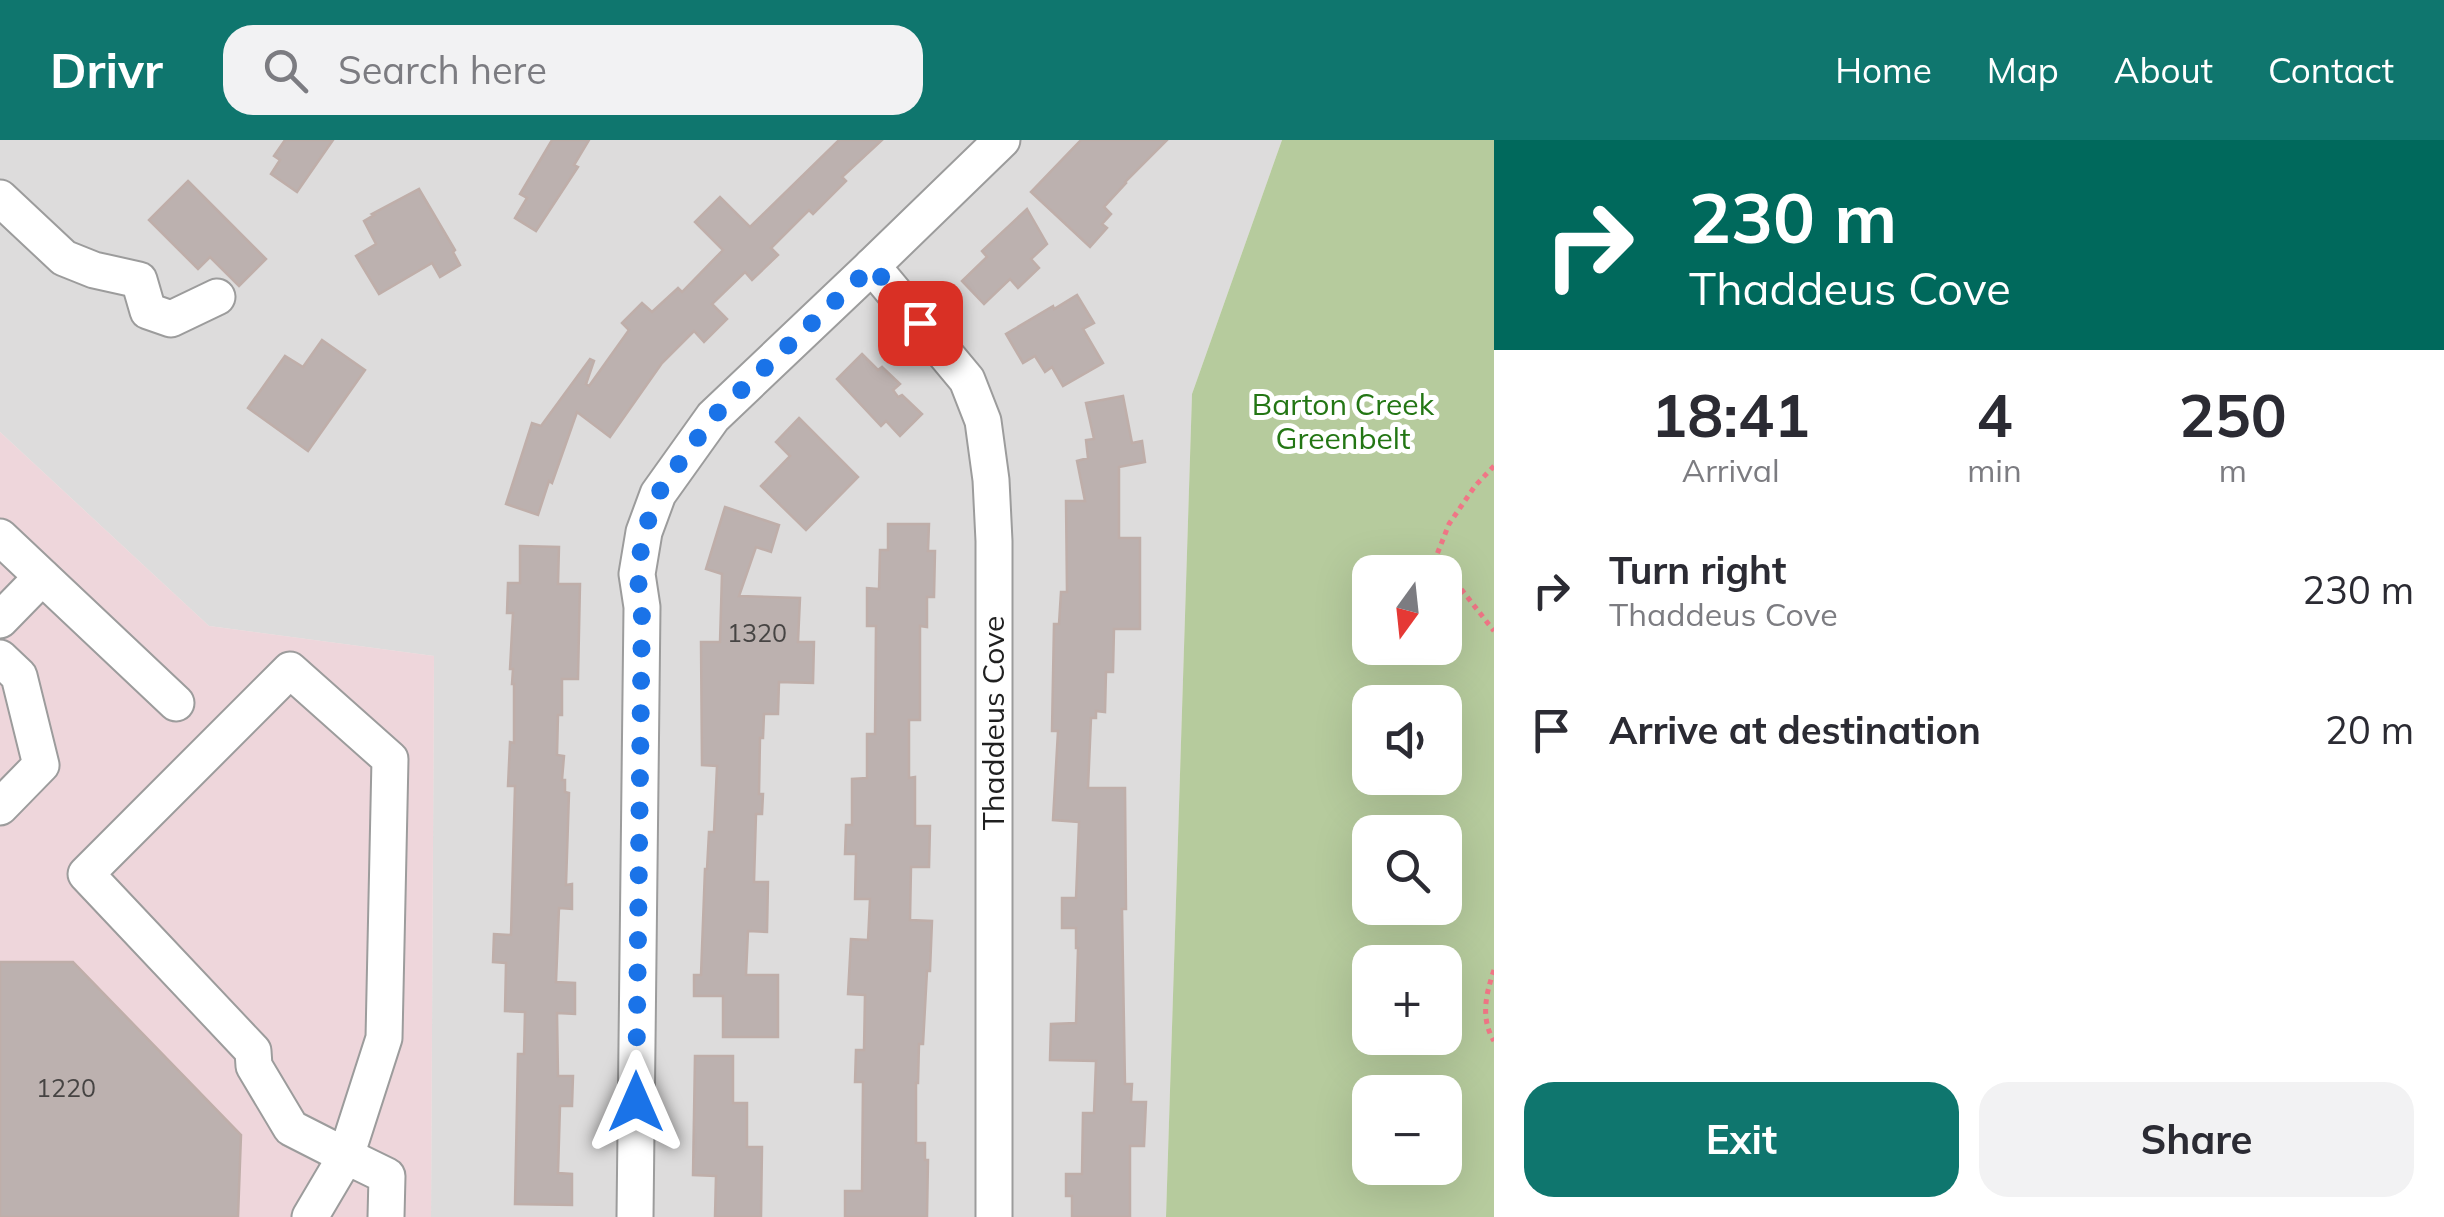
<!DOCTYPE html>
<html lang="en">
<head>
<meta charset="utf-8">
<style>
  :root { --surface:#fff; --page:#f2f2f3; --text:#2b2b33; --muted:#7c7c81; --accent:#0f766e }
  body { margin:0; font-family:Mulish,sans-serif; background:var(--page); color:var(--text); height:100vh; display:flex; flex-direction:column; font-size:38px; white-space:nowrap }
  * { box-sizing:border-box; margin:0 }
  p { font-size:32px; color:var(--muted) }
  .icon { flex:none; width:55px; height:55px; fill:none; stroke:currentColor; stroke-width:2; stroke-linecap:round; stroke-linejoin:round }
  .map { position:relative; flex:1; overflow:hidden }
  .sheet { display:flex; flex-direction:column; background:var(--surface); width:950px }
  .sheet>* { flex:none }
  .top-card { background:#00695c; color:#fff; overflow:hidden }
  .needle { width:65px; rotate:195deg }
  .controls { position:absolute; left:1352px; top:415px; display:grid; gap:20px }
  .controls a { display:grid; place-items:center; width:110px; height:110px; border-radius:20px; background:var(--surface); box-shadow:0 10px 40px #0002; font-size:50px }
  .pin { position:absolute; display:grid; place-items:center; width:85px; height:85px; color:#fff; margin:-42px; border-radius:20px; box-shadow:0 5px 15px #0006 }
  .me { position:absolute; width:110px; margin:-55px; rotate:0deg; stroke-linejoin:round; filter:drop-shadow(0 0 8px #0008) }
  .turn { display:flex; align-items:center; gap:35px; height:210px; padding:0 30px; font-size:45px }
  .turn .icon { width:130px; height:130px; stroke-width:2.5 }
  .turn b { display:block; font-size:70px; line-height:85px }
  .eta { display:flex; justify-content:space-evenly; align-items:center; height:170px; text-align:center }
  .eta b { font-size:60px; font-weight:700; line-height:70px }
  .primary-button { display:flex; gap:20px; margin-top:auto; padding:20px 30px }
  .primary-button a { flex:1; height:115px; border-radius:30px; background:var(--accent); color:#fff; font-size:40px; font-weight:700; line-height:115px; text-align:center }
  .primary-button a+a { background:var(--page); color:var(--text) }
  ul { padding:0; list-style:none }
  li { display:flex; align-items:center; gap:30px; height:140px; padding:0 30px }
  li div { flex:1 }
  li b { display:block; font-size:38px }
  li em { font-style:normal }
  header { display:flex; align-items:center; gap:60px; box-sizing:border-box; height:140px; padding:0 50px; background:var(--accent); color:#fff }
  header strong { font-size:48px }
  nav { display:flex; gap:55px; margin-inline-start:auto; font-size:35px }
  .search { width:700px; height:90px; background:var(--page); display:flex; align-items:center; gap:25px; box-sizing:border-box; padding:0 35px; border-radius:30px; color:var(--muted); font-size:38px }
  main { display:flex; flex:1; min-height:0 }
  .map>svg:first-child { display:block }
</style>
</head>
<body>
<header>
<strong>Drivr</strong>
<div class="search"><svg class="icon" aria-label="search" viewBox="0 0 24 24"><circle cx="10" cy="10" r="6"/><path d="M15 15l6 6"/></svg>Search here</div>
<nav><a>Home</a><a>Map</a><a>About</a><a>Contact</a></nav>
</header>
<main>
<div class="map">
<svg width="1494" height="1077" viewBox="0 0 1494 1077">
  <rect width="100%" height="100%" fill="#efeae6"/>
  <!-- residential -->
  <polygon fill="#dddcdc" points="0,0 1282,0 1192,254 1166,1077 431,1077 434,516 209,486 0,292"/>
  <!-- commercial -->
  <polygon fill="#eed6db" points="0,292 209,486 434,516 431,1077 0,1077"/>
  <!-- forest -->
  <path fill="#b6cb9d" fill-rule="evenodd" d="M1282,0H1494V1077H1166L1192,254ZM1370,432H1445V508H1370ZM1370,562H1445V638H1370ZM1370,692H1445V768H1370ZM1370,822H1445V898H1370ZM1370,952H1445V1028H1370Z"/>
  <!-- building -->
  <g fill="#bcb1af" stroke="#bfaea9" stroke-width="2.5">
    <polygon points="285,0 333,0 297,52 271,34 280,20 274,16"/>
    <polygon points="552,0 589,0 574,25 578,27 536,91 515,78 527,58 520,54"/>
    <polygon points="839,0 882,0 842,37 846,41 813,74 809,70 771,108 778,115 752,140 745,132 712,164 727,179 704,202 694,191 662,223 610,297 577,272 552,343 549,341 538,375 506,364 532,283 541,286 590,219 594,221 586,244 589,246 629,190 622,183 642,163 652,172 678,148 682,152 723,110 695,82 720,57 750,87"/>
    <polygon points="1081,0 1167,0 1125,42 1126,43 1104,67 1111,74 1102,84 1107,88 1090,107 1031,52"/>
    <polygon points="188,41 266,119 239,146 210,117 198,129 149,80"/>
    <polygon points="419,49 455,110 453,112 460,125 440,137 432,123 379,154 356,116 376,104 364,81 374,75 372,74"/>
    <polygon points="1027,69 1047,104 1031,119 1039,128 1018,148 1010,139 984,164 962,141 987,117 982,111"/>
    <polygon points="1077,155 1094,183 1083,189 1103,223 1063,246 1052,227 1045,232 1035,216 1023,223 1006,194 1053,166 1054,169"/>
    <polygon points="322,200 365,230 308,311 248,268 285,216 303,227"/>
    <polygon points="862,214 878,230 882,227 900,244 893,250 898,257 902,255 922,274 900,296 886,281 881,286 837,239"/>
    <polygon points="1123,256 1132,303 1142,301 1145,322 1119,327 1119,398 1140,398 1140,489 1114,489 1113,532 1106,532 1105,572 1096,571 1096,578 1091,578 1088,648 1125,648 1126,769 1122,769 1125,944 1132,944 1131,962 1146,962 1144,1006 1130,1006 1130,1077 1072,1077 1072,1056 1066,1056 1066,1034 1082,1034 1083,973 1094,973 1096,921 1050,920 1051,884 1076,883 1078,808 1076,808 1076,788 1062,788 1062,758 1076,758 1079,682 1053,680 1058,591 1052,591 1054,484 1059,484 1061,452 1067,452 1066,361 1085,361 1077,321 1088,318 1086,300 1094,299 1086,263"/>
    <polygon points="799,278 858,337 806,390 761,346 790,316 776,302"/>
    <polygon points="725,367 779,385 771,412 756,407 739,456 800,458 798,502 814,502 813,543 779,542 778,574 764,574 763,598 760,598 759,654 763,654 762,674 756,674 754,742 768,742 767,792 748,791 746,835 778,835 778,897 723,897 723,856 694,856 694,835 701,835 705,729 707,729 709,692 714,692 717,626 702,625 701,502 720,502 722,434 706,429"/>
    <polygon points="888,384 929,384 928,411 935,411 934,457 927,457 927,487 920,486 920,580 909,580 909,638 915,637 915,686 930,686 929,727 911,727 910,780 932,781 930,831 927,831 923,904 919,904 918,943 916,943 916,1003 925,1003 925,1020 928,1020 927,1077 845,1077 845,1051 862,1051 863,942 855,942 856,910 864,910 865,855 848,854 851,799 868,800 870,759 855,759 856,714 845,714 846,685 852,685 852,639 867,638 867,594 875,594 876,486 867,486 867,448 879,449 880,410 888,410"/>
    <polygon points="520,406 559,407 558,444 580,444 578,539 562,539 562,575 558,575 557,615 564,616 562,640 565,640 565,652 569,653 566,745 572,744 572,769 559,768 556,842 575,843 575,874 557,873 558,936 573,936 572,966 560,966 558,1033 572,1034 572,1065 515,1064 518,914 524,914 525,872 505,871 506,823 493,822 494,794 511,795 515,646 508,646 510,602 514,603 514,544 512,544 513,529 510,529 513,473 507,473 508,443 520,443"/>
    <polygon points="0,822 73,822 241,995 238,1077 0,1077"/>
    <polygon points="695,916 733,916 733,963 747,963 747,1007 762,1007 761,1077 715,1077 716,1036 693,1035"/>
  </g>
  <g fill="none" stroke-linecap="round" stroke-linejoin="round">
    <!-- minor casing -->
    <g stroke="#9c9c9c" stroke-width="39">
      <g id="minor">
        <polyline points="0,58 64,118 94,130 139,140 148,171 171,179 217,157"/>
        <polyline points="872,126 967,240 983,281 991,340 994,401 994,1077"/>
        <polyline points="0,397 176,563"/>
        <polyline points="0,480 42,437"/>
        <polyline points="0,518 19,536 41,625 0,667"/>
        <polygon points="290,530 390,619 384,898 346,1016 291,988 254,926 253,911 86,734"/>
        <polyline points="310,1077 346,1016 387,1036 386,1077"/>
        <polyline points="635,1077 642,467 637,434 644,392 658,354 713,277 872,126 1002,0"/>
      </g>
    </g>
    <!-- path -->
    <g stroke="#f07686" stroke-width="5" stroke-dasharray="5 5" stroke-linecap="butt">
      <polyline points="1494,326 1475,346 1449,384 1436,417 1494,491"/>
      <path d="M1494,830C1486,854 1480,878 1494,901"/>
    </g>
    <!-- minor -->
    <use href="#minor" stroke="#fff" stroke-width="35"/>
  </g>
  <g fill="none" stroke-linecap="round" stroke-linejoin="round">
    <!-- route -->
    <polyline stroke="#1a73e8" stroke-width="18" stroke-dasharray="0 32.4" points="636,962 642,466 637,434 644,392 658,354 672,333 713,277 872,126 920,183"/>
  </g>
  <g text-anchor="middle" stroke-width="10" stroke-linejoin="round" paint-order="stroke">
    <!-- number labels -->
    <g font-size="25" fill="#464443">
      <text x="757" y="502">1320</text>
      <text x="66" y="957">1220</text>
    </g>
    <!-- park labels -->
    <g font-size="30" fill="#237614" stroke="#fff">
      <text x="1343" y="275">Barton Creek<tspan x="1343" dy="34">Greenbelt</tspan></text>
    </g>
    <!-- street labels -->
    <g font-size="30" fill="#1f1f1f" stroke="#fff">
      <text transform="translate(994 583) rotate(-90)" y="10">Thaddeus Cove</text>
    </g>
  </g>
</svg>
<div class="controls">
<a><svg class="needle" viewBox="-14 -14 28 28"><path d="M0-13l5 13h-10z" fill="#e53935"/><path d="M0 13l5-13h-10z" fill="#7c7c81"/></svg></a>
<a><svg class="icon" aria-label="sound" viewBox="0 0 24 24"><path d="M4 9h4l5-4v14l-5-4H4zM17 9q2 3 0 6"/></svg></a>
<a><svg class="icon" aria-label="search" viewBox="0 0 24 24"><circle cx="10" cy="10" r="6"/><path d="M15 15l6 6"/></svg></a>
<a>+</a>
<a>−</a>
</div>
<div class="pin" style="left:920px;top:183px;background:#d93025"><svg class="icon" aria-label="arrive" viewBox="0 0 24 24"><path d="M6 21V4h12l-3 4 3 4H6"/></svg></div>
<svg class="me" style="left:636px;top:962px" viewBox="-20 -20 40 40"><path d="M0-17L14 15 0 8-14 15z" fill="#1a73e8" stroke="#fff" stroke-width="4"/></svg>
</div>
<section class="sheet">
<div class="top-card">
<div class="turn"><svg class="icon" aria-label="right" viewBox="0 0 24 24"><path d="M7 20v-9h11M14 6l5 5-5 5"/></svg><div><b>230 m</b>Thaddeus Cove</div></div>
</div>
<div class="eta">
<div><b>18:41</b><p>Arrival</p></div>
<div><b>4</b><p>min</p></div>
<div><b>250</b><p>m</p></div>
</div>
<ul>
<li><svg class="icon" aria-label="right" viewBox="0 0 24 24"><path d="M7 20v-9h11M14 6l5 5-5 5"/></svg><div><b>Turn right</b><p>Thaddeus Cove</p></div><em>230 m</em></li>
<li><svg class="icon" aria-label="arrive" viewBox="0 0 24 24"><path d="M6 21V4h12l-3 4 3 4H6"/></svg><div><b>Arrive at destination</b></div><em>20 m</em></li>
</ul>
<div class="primary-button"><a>Exit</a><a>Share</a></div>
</section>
</main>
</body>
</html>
